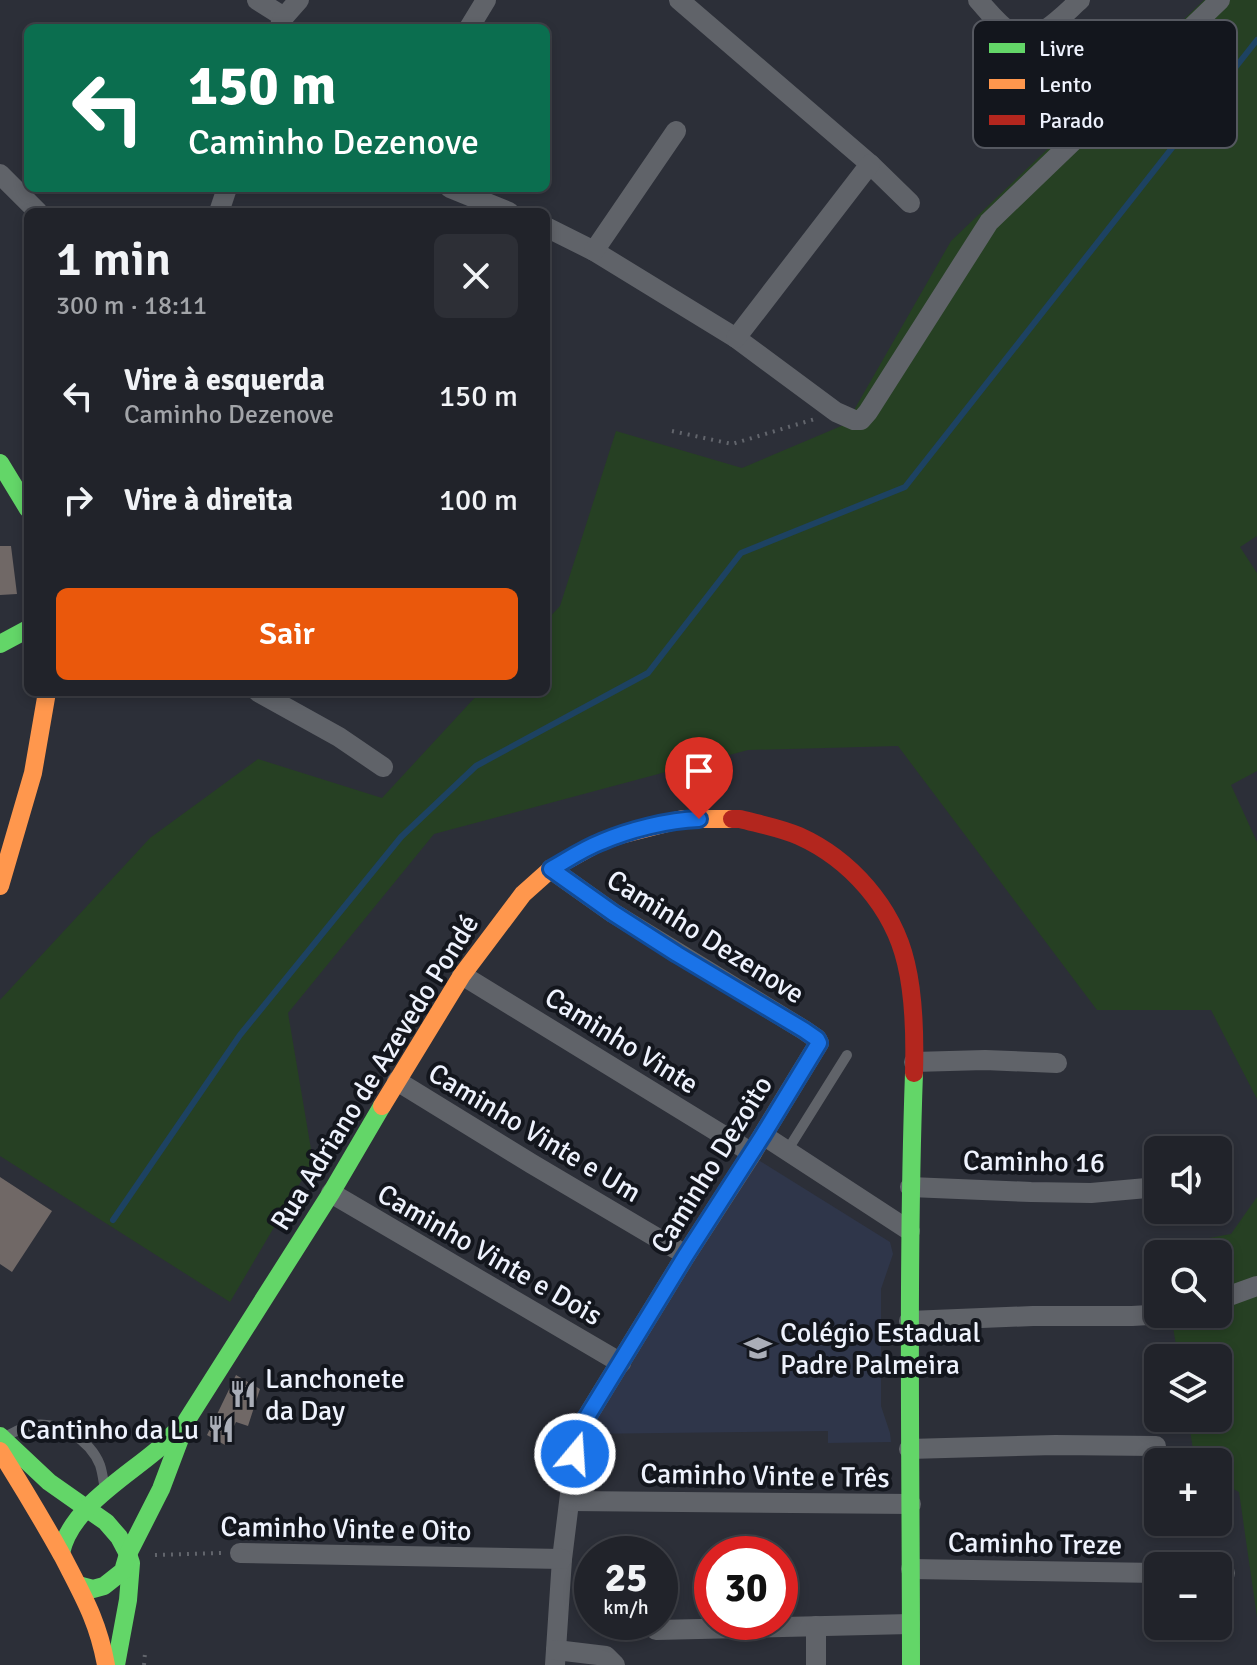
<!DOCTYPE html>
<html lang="pt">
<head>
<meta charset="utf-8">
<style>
  :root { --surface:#21232a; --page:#2d2f36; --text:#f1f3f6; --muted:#a2a4a8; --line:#3e4047; --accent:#ea580c }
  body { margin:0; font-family:Signika,sans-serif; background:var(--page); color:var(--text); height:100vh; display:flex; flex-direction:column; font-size:30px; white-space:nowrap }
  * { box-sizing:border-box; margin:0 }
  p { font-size:26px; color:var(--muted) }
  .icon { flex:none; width:44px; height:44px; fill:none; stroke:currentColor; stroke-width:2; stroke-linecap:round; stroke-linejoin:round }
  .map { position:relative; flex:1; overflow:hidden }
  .panel { position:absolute; left:24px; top:208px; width:526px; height:488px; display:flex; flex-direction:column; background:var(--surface); border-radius:12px; box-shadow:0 4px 12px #0003,0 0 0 2px var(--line) }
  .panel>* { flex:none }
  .banner { position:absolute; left:24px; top:24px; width:526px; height:168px; border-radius:12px; box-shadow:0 4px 12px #0003,0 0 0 2px var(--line); background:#0b6e4f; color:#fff; overflow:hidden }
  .buttons { position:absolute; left:1144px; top:1136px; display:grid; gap:16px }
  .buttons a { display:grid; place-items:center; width:88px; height:88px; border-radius:12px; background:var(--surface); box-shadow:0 4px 12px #0003,0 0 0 2px var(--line); font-size:40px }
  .speed { position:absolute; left:574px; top:1536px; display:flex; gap:16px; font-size:40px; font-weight:700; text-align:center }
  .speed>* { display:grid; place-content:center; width:104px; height:104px; border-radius:50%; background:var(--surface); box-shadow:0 4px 12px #0003,0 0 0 2px var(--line); line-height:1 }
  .speed small { font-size:20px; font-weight:400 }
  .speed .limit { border:12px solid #d22; background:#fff; color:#111 }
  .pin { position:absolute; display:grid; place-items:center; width:68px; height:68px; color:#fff; margin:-82px -34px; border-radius:50% 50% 50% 0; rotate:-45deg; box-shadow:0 0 8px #0007 }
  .pin .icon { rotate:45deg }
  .me { position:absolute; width:88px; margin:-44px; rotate:18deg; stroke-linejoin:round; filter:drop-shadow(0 0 6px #0008) }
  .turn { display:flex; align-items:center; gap:28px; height:168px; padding:0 32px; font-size:36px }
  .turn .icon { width:104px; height:104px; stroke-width:2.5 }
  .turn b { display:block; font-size:56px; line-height:68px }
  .round { display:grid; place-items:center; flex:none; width:84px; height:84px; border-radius:12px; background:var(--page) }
  .summary { display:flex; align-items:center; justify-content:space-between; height:136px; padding:0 32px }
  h1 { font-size:48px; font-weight:600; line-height:60px }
  .button { display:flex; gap:16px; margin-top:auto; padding:16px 32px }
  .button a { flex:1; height:92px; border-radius:12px; background:var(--accent); color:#fff; font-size:32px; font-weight:600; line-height:92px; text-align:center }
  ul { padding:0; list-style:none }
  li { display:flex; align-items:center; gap:24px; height:104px; padding:0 32px }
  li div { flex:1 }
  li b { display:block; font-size:30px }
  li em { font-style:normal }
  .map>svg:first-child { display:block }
</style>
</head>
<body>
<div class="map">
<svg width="1257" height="1665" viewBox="0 0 1257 1665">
  <rect width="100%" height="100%" fill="#2c2f38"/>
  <!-- built -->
  <polygon fill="#2f364a" points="752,1156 890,1242 893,1254 881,1289 881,1406 890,1433 891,1442 828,1443 828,1431 581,1434"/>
  <!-- green -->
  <g fill="#264023">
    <polygon points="1204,0 1257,0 1257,536 1240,547 1257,573 1257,771 1231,785 1257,842 1257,1099 1211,1010 1097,1010 898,746 748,750 434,834 288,1013 313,1161 230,1302 0,1156 0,1000 150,838 258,759 382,798 480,692 546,692 546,621 560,606 616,431 742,468 846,424 951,241"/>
    <polygon points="1257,1197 1257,1617 1239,1492 1218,1481 1218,1462 1195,1462 1188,1418 1218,1418 1218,1358 1178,1358 1171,1314 1218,1314 1218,1254 1160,1254 1159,1247 1231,1234"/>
  </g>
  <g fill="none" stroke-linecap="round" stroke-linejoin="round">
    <!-- stream -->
    <polyline stroke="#1d4262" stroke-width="6" points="113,1220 240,1035 401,837 476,766 648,673 741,553 905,487 1257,40"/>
  </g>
  <!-- building -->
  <g fill="#706866">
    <polygon points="0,546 11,546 17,594 0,595"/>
    <polygon points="0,1177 52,1211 12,1272 0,1264"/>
    <polygon points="236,1375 260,1389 248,1426 236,1422 225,1445 207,1435"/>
  </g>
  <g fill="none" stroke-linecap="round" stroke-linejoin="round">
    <!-- path -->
    <g stroke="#62656c" stroke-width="4" stroke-dasharray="2 6" stroke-linecap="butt">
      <polyline points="672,431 732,444 815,419"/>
      <polyline points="155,1555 222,1553"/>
      <polyline points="144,1665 145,1653"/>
    </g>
    <!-- lane -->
    <g stroke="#606369" stroke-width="10">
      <polyline points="787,1151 847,1055"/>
      <path d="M4,1437C13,1433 23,1427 33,1425C60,1421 90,1440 100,1465C102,1471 103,1478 104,1484"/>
    </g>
    <!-- street -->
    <g stroke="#606369" stroke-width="20">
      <polyline points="257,0 284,17"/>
      <polyline points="679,0 870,164 910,203"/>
      <path d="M978,0C989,12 1001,28 1016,36C1035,47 1066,12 1080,0"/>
      <polyline points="279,28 284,17 299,0"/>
      <polyline points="469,28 486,0"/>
      <polyline points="0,174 38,212"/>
      <polyline points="450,188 509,212"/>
      <polyline points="219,212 227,188"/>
      <polyline points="546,227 594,251 736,338 836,412 854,420 861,420 868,412 989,222 1220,0"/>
      <polyline points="594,251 676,131"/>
      <polyline points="736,338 870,164"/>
      <polyline points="258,692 339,737 383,767"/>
      <polyline points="551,869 613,913 804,1030 817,1039 819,1043 752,1153 686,1255 582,1425 575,1454 562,1559 555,1665"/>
      <polyline points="462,975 752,1153"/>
      <polyline points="914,1062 985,1060 1057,1063"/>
      <polyline points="397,1081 532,1164 686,1255"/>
      <polyline points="763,1135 910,1231"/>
      <polyline points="910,1187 1031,1192 1091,1193 1158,1187"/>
      <polyline points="331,1193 621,1363"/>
      <polyline points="1218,1300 1257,1286"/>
      <polyline points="909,1321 1033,1316 1132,1316 1166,1314"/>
      <polyline points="909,1449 1055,1445 1156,1446"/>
      <polyline points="570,1501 911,1504"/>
      <polyline points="240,1553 562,1559"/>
      <polyline points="911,1569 1158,1573"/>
      <polyline points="1218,1573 1225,1573"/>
      <polyline points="656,1630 910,1624"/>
      <polyline points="556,1650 606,1656 615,1665"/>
      <polyline points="816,1665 816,1626"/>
    </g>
    <!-- fast -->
    <g stroke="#63d668" stroke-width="18">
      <polyline points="0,463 28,509"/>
      <polyline points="0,644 28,629"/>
      <polyline points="0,1436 49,1482 106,1522 119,1537 128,1554 131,1563 128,1600 116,1665"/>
      <path d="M61,1553C70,1509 124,1478 157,1450C165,1443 172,1435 179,1428"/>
      <polyline points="78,1585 93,1589 104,1586 123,1571 128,1554 161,1489 187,1420 331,1193 382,1106"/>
      <path d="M911,1665C911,1467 907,1270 914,1073"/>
    </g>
    <!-- slow -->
    <g stroke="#ff974d" stroke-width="18">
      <polyline points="0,886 33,773 47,692"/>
      <polyline points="382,1106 462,975 523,894 551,869 598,843 620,835 683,819 732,819"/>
      <path d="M0,1451C22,1486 43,1521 63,1557C83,1596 98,1621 106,1665"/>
    </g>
    <!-- jam -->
    <path stroke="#b3261e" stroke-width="18" d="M732,819H740C759,824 781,828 799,836C850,859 893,907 906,963C914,996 915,1038 914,1073"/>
  </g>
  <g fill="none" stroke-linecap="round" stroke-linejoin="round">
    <!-- route casing -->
    <g stroke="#114b97" stroke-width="20">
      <path id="route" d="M575,1454L582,1425L686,1255L763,1135L819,1043L817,1039L804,1030L677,954L613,913L551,869C567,860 583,849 601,842C629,830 668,820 699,819"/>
    </g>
    <!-- route -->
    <use href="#route" stroke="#1a73e8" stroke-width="14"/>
  </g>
  <!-- icons -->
  <defs>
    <g id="school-bare" transform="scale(2.16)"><path d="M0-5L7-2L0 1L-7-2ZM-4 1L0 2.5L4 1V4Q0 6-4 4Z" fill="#aaaeb8" stroke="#13161d" stroke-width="2.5" paint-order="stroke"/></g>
    <g id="restaurant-bare" transform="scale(2.16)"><path d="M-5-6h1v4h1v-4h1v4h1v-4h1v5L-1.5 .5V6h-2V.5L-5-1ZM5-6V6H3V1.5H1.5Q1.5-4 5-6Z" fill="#aaaeb8" stroke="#13161d" stroke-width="2.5" paint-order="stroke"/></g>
  </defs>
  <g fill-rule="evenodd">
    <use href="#school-bare" x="758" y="1348"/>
    <use href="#restaurant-bare" x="243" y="1394"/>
    <use href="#restaurant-bare" x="221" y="1429"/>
  </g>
  <g text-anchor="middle" stroke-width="8" stroke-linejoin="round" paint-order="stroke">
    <!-- street labels -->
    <g font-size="28" fill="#eef2fd" stroke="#13161d">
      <text transform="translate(706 936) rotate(32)" y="10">Caminho Dezenove</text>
      <text transform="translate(622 1040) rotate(32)" y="10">Caminho Vinte</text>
      <text transform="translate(374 1072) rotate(-58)" y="10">Rua Adriano de Azevedo Pondé</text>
      <text transform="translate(535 1132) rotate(31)" y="10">Caminho Vinte e Um</text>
      <text transform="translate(1034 1161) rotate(1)" y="10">Caminho 16</text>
      <text transform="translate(711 1164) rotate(-58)" y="10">Caminho Dezoito</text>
      <text transform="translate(490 1254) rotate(30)" y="10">Caminho Vinte e Dois</text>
      <text transform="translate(765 1475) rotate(1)" y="10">Caminho Vinte e Três</text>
      <text transform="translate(346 1528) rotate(1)" y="10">Caminho Vinte e Oito</text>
      <text transform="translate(1035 1543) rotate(1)" y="10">Caminho Treze</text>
    </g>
    <!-- poi labels -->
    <g font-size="28" fill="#eef2fd" stroke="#13161d" text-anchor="start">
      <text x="780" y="1342">Colégio Estadual<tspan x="780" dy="32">Padre Palmeira</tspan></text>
      <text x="265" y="1388">Lanchonete<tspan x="265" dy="32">da Day</tspan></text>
      <text x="199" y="1439" text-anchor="end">Cantinho da Lu</text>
    </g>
  </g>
  <!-- legend -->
  <rect x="973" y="20" width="264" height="128" rx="12" fill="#13161d" stroke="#555860" stroke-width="2"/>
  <rect x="989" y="43" width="36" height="10" fill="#63d668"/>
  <rect x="989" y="79" width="36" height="10" fill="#ff974d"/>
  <rect x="989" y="115" width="36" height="10" fill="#b3261e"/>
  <g font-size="22" fill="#eef2fd">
    <text x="1039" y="56">Livre</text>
    <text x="1039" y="92">Lento</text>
    <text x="1039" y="128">Parado</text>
  </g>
</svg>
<div class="buttons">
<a><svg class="icon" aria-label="sound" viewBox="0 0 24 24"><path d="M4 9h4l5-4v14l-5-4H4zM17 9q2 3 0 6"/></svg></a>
<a><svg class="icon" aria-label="search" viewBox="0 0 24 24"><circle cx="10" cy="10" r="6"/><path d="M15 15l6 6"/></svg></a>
<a><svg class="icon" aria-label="layers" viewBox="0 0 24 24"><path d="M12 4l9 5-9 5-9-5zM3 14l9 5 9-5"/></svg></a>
<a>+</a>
<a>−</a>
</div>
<div class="speed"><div>25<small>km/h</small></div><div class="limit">30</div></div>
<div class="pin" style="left:699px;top:819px;background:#d93025"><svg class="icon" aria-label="arrive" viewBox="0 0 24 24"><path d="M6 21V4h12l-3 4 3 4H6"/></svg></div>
<svg class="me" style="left:575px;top:1454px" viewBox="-20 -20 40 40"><circle r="17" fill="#1a73e8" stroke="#fff" stroke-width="3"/><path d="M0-11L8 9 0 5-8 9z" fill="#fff"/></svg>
<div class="banner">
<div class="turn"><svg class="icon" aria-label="left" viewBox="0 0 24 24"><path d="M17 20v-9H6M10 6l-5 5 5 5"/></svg><div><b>150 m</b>Caminho Dezenove</div></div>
</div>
<section class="panel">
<div class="summary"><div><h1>1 min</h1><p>300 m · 18:11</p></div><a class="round"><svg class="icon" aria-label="close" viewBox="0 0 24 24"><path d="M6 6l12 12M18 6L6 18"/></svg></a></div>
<ul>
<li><svg class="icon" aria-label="left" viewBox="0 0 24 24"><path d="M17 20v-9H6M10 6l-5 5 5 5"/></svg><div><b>Vire à esquerda</b><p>Caminho Dezenove</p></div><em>150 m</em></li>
<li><svg class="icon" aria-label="right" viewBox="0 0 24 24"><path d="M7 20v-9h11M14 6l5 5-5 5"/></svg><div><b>Vire à direita</b></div><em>100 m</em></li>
</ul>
<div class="button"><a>Sair</a></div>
</section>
</div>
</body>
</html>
